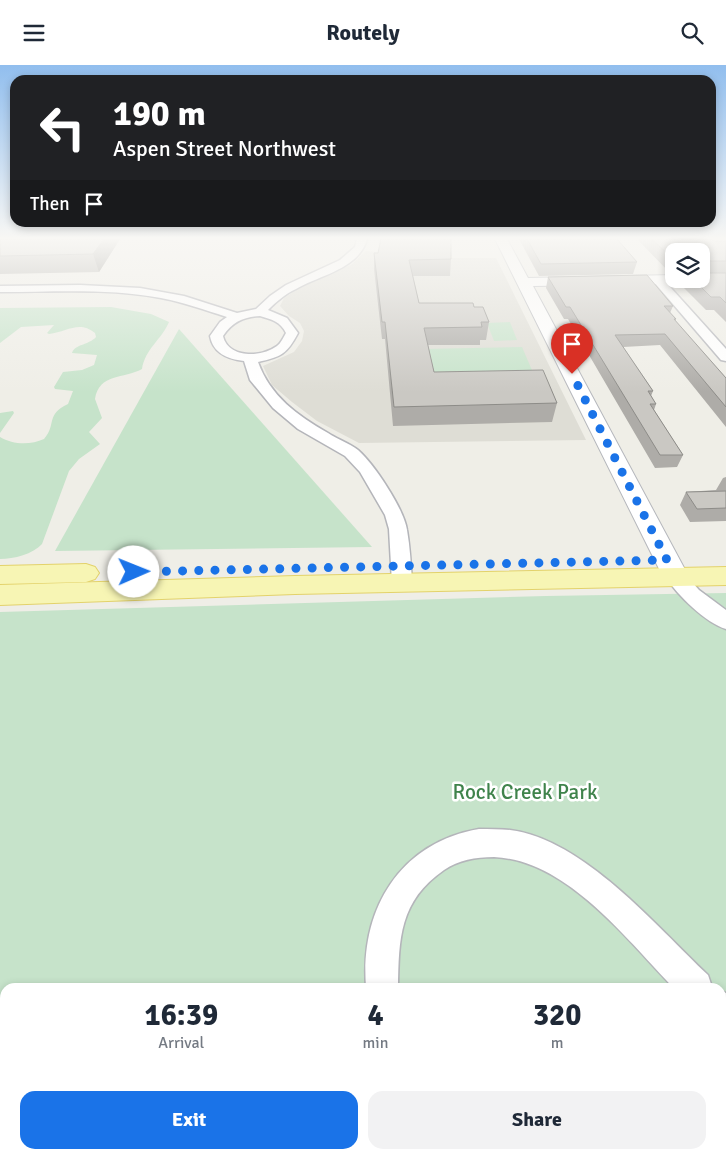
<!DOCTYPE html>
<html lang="en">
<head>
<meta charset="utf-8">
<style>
  :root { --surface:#fff; --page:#f2f2f3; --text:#1f2937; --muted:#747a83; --accent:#1a73e8 }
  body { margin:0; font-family:Signika,sans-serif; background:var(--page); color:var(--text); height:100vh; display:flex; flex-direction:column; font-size:19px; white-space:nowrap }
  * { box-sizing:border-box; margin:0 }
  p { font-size:16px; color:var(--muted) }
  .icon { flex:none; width:28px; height:28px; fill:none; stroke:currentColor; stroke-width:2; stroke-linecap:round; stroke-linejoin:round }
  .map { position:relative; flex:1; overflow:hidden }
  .side { position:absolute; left:0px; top:918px; width:726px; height:176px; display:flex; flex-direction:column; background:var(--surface); border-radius:15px 15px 0 0; box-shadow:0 2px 8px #0003 }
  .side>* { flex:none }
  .hud { position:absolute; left:10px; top:10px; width:706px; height:152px; border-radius:15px; box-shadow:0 2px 8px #0003; background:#202124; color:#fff; overflow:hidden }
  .controls { position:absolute; left:665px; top:178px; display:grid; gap:10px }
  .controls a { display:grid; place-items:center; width:45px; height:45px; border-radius:10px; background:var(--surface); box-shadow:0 2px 8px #0003; font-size:25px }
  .pin { position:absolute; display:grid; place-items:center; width:42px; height:42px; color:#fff; margin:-51px -21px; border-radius:50% 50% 50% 0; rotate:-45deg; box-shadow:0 0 5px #0007 }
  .pin .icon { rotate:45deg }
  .me { position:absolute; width:55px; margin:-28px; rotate:89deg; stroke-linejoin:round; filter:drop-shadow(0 0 4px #0008) }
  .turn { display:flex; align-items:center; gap:18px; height:105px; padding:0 20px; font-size:22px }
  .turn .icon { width:65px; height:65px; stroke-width:2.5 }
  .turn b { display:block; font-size:35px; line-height:42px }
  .then { display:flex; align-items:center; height:48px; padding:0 20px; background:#0003; gap:10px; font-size:19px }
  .eta { display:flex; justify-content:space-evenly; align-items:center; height:85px; text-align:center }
  .eta b { font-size:30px; font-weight:700; line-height:35px }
  .button { display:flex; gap:10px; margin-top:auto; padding:10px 20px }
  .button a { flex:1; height:58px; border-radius:15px; background:var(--accent); color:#fff; font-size:20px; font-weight:700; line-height:58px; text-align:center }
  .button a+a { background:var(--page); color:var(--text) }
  header { display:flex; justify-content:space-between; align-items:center; height:65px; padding:0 20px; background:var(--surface); font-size:22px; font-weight:700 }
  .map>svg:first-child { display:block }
</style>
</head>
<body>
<header><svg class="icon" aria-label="menu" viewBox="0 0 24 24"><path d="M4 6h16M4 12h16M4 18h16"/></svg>Routely<svg class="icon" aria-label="search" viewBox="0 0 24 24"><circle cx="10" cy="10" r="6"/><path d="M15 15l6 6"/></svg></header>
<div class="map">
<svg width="726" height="1093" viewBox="0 0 726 1093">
  <rect width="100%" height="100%" fill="#efeee7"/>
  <!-- education -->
  <polygon fill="#deddd5" points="366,186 442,193 496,193 586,375 359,378 317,356 292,337 272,320 263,301 294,287 302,276 304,266 300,258 289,251 280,241 284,233 312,215 351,200"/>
  <!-- green -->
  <g fill="#c6e3ca" fill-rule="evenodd">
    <path d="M111,242L151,249L169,257C162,274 145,284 142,304C124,314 99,308 95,334L102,353L89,367L100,379L79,394L69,406L42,479C33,489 14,494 0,494V348L13,346L14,348L0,368V372C13,380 31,380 44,374C57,359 45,350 68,339L73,326L55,324L54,322L63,307L82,305L94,300L97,290L72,288C75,279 89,280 96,272L95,268C79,255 67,267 49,269L47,268L54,260L21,262L0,278V243Z"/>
    <polygon points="510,257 517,275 494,276 487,258"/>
    <polygon points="179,264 372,482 55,486"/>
    <polygon points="522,282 538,319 431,320 423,284"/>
    <path d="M726,528V1093H0V547L546,531ZM5,922H721V1089H5Z"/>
  </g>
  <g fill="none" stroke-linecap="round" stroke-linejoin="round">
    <!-- street casing -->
    <g stroke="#b4b5ba" stroke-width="3">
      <g id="street">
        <path d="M357,174H367C359,204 320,210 296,224C285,229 276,237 268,245L287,253L298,268C287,289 281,292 258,297C270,331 298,351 328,368C337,374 349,378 358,385C374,399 404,444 407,465C410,482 411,500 412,518L409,523L402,525L395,523L392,518L389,464L385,450L360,407L345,391L298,364L273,343L250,315L244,296C227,294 213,288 210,271L220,257L227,252C205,245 183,237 161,233C108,223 53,227 0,227V221L80,220L140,223L184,231L237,248L256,244L270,231L286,220L340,195L355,182ZM260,251C271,254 281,257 286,268C283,273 281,278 277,281C261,293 228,293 223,271C232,257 244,252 260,251Z"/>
        <polygon points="658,212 662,213 726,284 726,296 721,295 654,217 652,215 654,213"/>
        <path d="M676,505L683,507L699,525L726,545V564C706,558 677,530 666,512L669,507Z"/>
        <path d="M479,764C489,764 500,764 510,765C583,774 656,861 708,910L712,922H673C626,874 567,795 494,792C475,792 459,795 444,805C399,836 399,874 398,922H366C360,845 399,778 479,764Z"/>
        <polygon points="721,926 726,928 726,963 721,961"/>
        <polygon points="394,1089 432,1089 433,1093 395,1093"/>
      </g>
    </g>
    <!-- secondary casing -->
    <g stroke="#b5b7bc" stroke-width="2">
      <polygon id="secondary" points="495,174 507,174 528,213 674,210 674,214 701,214 701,210 726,210 726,218 533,221 689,512 685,519 676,521 667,519 663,512"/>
    </g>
    <!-- primary casing -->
    <g stroke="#e3d26b" stroke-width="2">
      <g id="primary">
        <polygon points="86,499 95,502 99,508 95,514 86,517 0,519 0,501"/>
        <polygon points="726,502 726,520 295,529 0,540 0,520 295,511"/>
      </g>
    </g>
    <!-- street -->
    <use href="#street" fill="#fff" fill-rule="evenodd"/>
    <!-- secondary -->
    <use href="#secondary" fill="#fff" fill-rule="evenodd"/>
    <!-- primary -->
    <use href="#primary" fill="#f7f5b4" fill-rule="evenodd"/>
  </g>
  <!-- wall -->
  <g fill="#aeaca8">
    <polygon points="0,174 120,174 99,207 0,209"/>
    <polygon points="380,174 451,174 451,194 450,211 413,211 419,238 474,242 489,257 486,275 480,275 480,280 428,280 434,307 557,338 552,357 393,361 385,274 382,274 374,204 374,188 378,188 380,175"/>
    <polygon points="519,174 617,174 637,197 633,209 539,211"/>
    <polygon points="637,174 710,174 714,176 726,176 726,257 714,245 706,245 682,221 685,214 701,214 701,186 674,186 674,209 670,208"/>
    <polygon points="548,212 673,241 670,248 676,254 675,256 726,313 726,362 660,280 623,282 653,326 651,331 656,339 654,345 683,390 677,402 655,403 568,254 564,254 546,223"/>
    <polygon points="726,412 726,456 690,457 680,440 686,427 716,425 723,413"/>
  </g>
  <!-- shaded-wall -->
  <polygon fill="#8d8c88" points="104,174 120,174 99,207 93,189"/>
  <!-- building -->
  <g fill="#cac8c3" stroke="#8d8c88">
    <polygon points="0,174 104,174 93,189 0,191"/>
    <polygon points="381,174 451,174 451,194 409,195 419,238 473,238 474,242 483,242 489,257 481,257 482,262 424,263 434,307 543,305 557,338 394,342 385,257 382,257 374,188 378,188"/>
    <polygon points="527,174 617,174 637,197 541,199"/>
    <polygon points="652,174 710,174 714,176 726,176 726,196 706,196 704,200 701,200 701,186 674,186 674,195"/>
    <polygon points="701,208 726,208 726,238 720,232 711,232 693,214 701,214"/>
    <polygon points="647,210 673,241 664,241 676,254 674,254 726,313 726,342 665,269 615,270 653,326 648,326 656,339 650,339 683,390 660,390 570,242 566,242 548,212"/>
    <polygon points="726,426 726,443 697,444 686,427"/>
  </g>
  <!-- sky -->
  <linearGradient id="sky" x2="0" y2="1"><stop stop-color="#91beee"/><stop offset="0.53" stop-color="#f8f7f4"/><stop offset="1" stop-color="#f8f7f4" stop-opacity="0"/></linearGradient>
  <rect width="726" height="327" fill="url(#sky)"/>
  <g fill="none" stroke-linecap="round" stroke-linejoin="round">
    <!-- route -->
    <polyline stroke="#1a73e8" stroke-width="9" stroke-dasharray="0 16.2" points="134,507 667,495 572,309"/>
  </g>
  <g text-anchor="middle" stroke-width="5" stroke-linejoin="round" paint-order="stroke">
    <!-- near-park labels -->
    <g font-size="21" fill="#3f834b" stroke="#fff">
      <text x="525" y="734">Rock Creek Park</text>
    </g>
  </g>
</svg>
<div class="controls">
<a><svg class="icon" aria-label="layers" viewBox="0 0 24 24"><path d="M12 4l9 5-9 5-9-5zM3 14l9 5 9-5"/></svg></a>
</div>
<div class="pin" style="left:572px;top:309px;background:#d93025"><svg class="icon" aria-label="arrive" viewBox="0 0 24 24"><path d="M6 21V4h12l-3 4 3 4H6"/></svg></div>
<svg class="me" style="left:134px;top:507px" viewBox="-20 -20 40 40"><circle r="19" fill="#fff"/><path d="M0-13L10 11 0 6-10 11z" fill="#1a73e8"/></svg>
<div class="hud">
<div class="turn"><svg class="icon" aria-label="left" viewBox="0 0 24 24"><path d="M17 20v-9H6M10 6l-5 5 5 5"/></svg><div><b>190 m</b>Aspen Street Northwest</div></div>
<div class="then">Then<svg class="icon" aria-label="arrive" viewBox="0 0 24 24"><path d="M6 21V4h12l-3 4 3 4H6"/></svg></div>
</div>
<section class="side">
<div class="eta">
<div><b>16:39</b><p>Arrival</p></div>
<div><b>4</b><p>min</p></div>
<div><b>320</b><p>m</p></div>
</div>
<div class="button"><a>Exit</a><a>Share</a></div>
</section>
</div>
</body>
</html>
